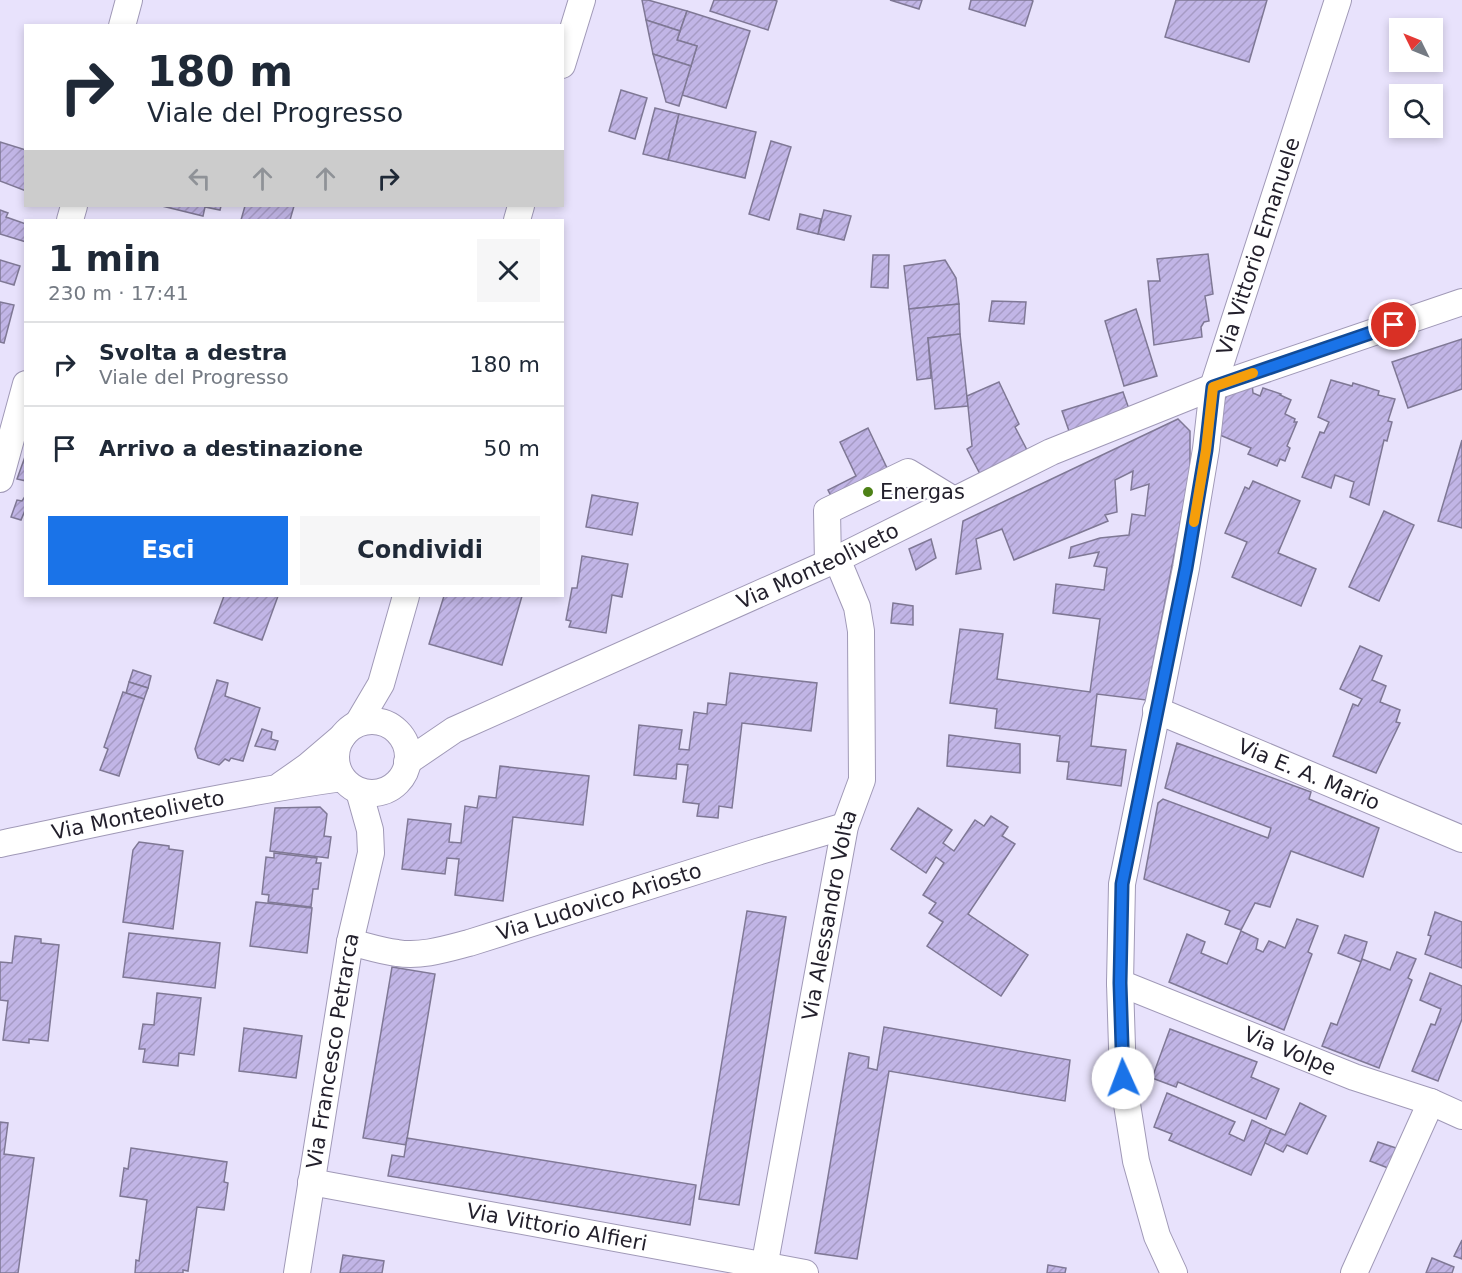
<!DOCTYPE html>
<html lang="it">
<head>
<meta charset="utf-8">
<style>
  :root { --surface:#fff; --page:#f6f6f7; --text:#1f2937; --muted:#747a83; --line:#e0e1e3; --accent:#1a73e8 }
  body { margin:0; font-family:"DejaVu Sans",sans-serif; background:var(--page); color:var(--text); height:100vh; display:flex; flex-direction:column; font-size:22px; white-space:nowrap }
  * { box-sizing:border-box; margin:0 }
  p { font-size:20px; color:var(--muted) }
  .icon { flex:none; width:33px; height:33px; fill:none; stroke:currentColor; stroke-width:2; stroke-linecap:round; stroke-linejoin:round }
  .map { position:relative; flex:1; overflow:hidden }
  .drawer { position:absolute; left:24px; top:219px; width:540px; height:378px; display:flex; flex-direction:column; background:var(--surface); border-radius:0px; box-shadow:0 3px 9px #0003 }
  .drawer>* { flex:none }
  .hud { position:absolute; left:24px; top:24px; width:540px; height:183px; border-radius:0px; box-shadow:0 3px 9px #0003; background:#fff; color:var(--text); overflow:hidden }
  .needle { width:39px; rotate:313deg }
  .controls { position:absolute; left:1389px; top:18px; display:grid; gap:12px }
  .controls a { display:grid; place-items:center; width:54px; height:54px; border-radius:0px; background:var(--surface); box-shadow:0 3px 9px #0003; font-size:30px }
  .pin { position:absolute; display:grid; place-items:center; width:51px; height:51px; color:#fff; margin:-26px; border:3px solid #fff; border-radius:50%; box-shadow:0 2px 6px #0007 }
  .me { position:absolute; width:66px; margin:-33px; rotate:358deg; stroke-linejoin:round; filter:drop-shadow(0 0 4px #0008) }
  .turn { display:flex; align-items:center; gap:21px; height:126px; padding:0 24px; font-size:27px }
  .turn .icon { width:78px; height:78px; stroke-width:2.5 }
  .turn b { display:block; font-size:42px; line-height:51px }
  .lanes { display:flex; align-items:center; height:57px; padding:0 24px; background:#0003; justify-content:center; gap:30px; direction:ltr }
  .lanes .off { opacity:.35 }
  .round { display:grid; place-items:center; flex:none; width:63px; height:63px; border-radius:0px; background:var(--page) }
  .head { display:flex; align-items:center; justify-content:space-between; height:102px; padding:0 24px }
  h1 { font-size:36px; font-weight:800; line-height:45px }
  .cta { display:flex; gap:12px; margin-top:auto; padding:12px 24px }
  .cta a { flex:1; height:69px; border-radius:0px; background:var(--accent); color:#fff; font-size:24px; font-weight:800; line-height:69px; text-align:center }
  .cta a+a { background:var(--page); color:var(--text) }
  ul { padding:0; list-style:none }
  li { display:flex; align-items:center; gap:18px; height:84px; padding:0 24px; border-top:2px solid var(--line) }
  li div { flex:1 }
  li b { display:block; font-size:22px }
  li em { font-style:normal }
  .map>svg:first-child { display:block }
</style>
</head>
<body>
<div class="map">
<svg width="1462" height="1273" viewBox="0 0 1462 1273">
  <defs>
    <pattern id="building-hatch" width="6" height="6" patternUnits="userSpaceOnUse" patternTransform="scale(1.5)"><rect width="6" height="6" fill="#c1b5e6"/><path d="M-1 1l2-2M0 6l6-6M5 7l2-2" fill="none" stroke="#a69bc5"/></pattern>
  </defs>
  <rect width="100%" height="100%" fill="#e8e2fc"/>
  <!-- building -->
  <g fill="url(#building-hatch)" stroke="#7f7895" stroke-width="1.5">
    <polygon points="642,0 648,0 687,11 680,31 646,20"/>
    <polygon points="714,0 774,0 777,1 768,30 710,11"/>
    <polygon points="890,0 922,0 919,9"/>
    <polygon points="971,0 1031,0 1033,1 1025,26 969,9"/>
    <polygon points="1176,0 1267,0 1249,62 1165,37"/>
    <polygon points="687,11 750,31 726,108 682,95 697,46 677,40"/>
    <polygon points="646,20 680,31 677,40 697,46 691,66 653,54"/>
    <polygon points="653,54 691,66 679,106 666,102"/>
    <polygon points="621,90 647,98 635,139 609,131"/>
    <polygon points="655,108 679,114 668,160 643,154"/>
    <polygon points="679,114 756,132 745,178 668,160"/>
    <polygon points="771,141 791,147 769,220 749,214"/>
    <polygon points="0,142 26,150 26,191 0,181"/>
    <polygon points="162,206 221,206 220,210 205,207 203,216"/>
    <polygon points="245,206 294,206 290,220 241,220"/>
    <polygon points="0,210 8,213 6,217 26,224 26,242 0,234"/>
    <polygon points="824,210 851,216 844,240 818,234"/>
    <polygon points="800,214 821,219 818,234 797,229"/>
    <polygon points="1208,254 1213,294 1205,296 1209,321 1204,322 1201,327 1202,337 1154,345 1148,281 1160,281 1157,259"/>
    <polygon points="873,255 889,255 888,288 871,287"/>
    <polygon points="0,260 20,266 14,285 0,281"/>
    <polygon points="945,260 956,278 959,304 909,309 904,266"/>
    <polygon points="992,301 1026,302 1024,324 989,321"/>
    <polygon points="0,302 14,305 4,343 0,342"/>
    <polygon points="959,304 960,334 928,338 931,378 917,380 909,309"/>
    <polygon points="1136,309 1157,376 1124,386 1105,321"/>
    <polygon points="960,334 968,406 935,409 928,338"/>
    <polygon points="1462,339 1462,389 1408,408 1392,362"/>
    <polygon points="1331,380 1352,386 1353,383 1379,391 1378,395 1395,399 1388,421 1392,422 1387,441 1384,440 1369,505 1350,497 1354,482 1335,475 1331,488 1302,477 1320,432 1324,433 1329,422 1318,417"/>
    <polygon points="999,382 1019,424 1015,427 1027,450 980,474 967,449 972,446 967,396"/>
    <polygon points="1252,383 1253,393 1260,396 1263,388 1281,394 1280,395 1291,400 1285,414 1295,419 1294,422 1297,422 1287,446 1290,448 1285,461 1280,459 1277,466 1248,454 1251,448 1215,433 1220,407 1226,397 1224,394"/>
    <polygon points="1123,392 1129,409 1069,431 1062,411"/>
    <polygon points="1178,419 1190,431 1190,473 1146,700 1097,694 1091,746 1126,750 1121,786 1067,779 1069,762 1057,761 1060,736 995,728 997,709 950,703 960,629 1003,634 997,679 1090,692 1100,619 1053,613 1056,584 1104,590 1107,568 1094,566 1099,552 1069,558 1071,547 1100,538 1129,535 1132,514 1145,516 1149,484 1131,490 1133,471 1115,480 1117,512 1105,515 1108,521 1014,560 1002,529 976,539 981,569 956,574 963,521"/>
    <polygon points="868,428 897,489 841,516 828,490 856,476 840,442"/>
    <polygon points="1462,440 1462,528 1438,521"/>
    <polygon points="26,454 26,481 17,479"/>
    <polygon points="1253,481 1300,501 1278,553 1316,569 1301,606 1232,577 1247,542 1225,533 1245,487 1249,489"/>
    <polygon points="26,495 26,508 21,520 11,517 17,500 22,501"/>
    <polygon points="592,495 638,503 632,535 586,527"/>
    <polygon points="1384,511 1414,525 1379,601 1349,587"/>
    <polygon points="931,539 936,558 916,570 909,549"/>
    <polygon points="582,556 628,564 622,597 612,595 606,633 569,627 571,621 566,620 572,588 577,588"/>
    <polygon points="224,596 278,596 262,640 214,623"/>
    <polygon points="444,596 522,596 502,665 429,644"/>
    <polygon points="893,603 913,606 913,625 891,623"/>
    <polygon points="1360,646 1382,656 1372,680 1386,686 1380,702 1400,710 1396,722 1400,723 1376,773 1333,756 1353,704 1358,706 1362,699 1340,689"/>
    <polygon points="133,670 151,676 148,688 129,682"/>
    <polygon points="730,673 817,683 811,731 742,723 732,808 719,806 718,818 697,816 699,804 683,802 688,765 677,764 676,779 634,775 639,725 682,730 679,749 689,750 694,712 707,714 708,703 726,705"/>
    <polygon points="217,680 228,683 225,696 260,708 243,761 231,758 229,761 225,759 219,765 198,758 195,749"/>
    <polygon points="129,682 148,688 144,699 126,693"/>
    <polygon points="123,692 144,699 119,776 100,770 108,749 104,747"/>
    <polygon points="262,729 272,732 271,739 278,741 275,750 255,746"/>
    <polygon points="949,735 1020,744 1020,773 947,766"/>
    <polygon points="1177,743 1311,792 1309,799 1379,828 1363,877 1291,851 1270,907 1255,903 1241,930 1225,924 1230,911 1144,879 1158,803 1163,799 1268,838 1271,828 1165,788"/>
    <polygon points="500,766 589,776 583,825 513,817 503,901 455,895 459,859 447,858 445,874 402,869 408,819 451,824 449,842 461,843 465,806 477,808 479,796 496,798"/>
    <polygon points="320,807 327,814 324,836 331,837 328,858 270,851 275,808"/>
    <polygon points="918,808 952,830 943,843 954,851 975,820 984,826 991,816 1008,827 1002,836 1015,844 968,914 1028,955 1001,996 927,946 943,922 929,913 936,903 923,895 944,863 936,857 926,873 891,849"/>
    <polygon points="139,842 169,846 169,849 183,851 173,929 123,922 133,850"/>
    <polygon points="274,853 317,858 316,863 321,863 318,889 313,889 311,907 268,902 269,895 262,894 266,857 274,858"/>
    <polygon points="256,902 312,908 307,953 250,946"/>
    <polygon points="747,911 786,917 739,1205 699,1199"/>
    <polygon points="1435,912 1462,922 1462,968 1425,954 1431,936 1428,935"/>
    <polygon points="1297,919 1318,926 1308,952 1312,954 1284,1030 1169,982 1187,934 1205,942 1201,953 1227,964 1241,931 1258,939 1256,949 1263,952 1269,941 1285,948"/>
    <polygon points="129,933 220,943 215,988 123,977"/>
    <polygon points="1345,935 1367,942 1361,962 1338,953"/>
    <polygon points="15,936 41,939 41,943 59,945 48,1041 29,1039 29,1043 3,1040 8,1001 0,1000 0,962 12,963"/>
    <polygon points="1397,952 1416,959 1408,978 1412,980 1379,1068 1322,1046 1331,1023 1337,1025 1362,959 1390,970"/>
    <polygon points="392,967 435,974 406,1145 363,1138"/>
    <polygon points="1430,973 1462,986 1462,1019 1438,1081 1412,1071 1431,1024 1435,1025 1441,1009 1420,1000"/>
    <polygon points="157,993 201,998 194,1055 179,1053 178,1066 143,1062 145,1049 139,1049 143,1024 154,1025"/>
    <polygon points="884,1027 1070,1060 1065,1101 889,1071 857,1259 815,1253 849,1053 869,1057 868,1068 877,1070"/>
    <polygon points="244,1028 302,1036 296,1078 239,1071"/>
    <polygon points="1170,1029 1257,1062 1251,1077 1279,1089 1266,1119 1178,1082 1176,1087 1152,1078"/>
    <polygon points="1167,1093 1235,1122 1229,1134 1244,1141 1252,1120 1271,1129 1251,1175 1169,1140 1172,1134 1154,1127"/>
    <polygon points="1300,1103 1326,1116 1307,1154 1287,1145 1283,1152 1265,1143 1271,1129 1285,1135"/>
    <polygon points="0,1122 8,1123 4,1154 34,1158 18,1273 0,1273"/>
    <polygon points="407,1138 696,1185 690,1225 388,1176 392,1155 404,1157"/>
    <polygon points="1378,1142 1396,1148 1388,1168 1370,1161"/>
    <polygon points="131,1148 227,1162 224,1182 228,1183 224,1210 197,1207 188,1271 183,1270 183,1273 135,1273 136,1260 139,1261 147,1200 120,1196 124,1168 128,1169"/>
    <polygon points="1462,1240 1462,1259 1454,1256"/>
    <polygon points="343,1255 384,1261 382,1273 340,1273"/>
    <polygon points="1432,1258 1454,1267 1452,1273 1426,1273"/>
    <polygon points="1048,1265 1066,1268 1065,1273 1047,1273"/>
  </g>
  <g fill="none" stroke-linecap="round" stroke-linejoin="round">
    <!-- minor casing -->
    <g stroke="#a099b7" stroke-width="28">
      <g id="minor">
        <polyline points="122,26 129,0"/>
        <polyline points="562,65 582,0"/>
        <polyline points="70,220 74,206"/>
        <polyline points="517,220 521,206"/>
        <polyline points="0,479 26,384"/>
        <polyline points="828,563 827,511 908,472 954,500"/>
        <path id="s1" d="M1156,710L1462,839"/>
        <circle cx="372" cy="757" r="36"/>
        <polyline points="358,723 381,684 406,596"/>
        <path id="s2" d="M407,762L454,730L837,559L1051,452L1213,387L1462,302"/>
        <polyline points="281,785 308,766 342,737"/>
        <path id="s3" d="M0,844C114,820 227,794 342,778"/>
        <path id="s4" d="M350,942C366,946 381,951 397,953C421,957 446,949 469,943L757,852L845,826"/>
        <path id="s5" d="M1120,983L1354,1077L1431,1102L1462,1116"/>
        <path id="s6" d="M311,1182L805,1273"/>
        <path id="s7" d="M297,1273L350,942L371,853L370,830L359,791"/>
        <path id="s8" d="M763,1273L845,826L862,780L861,631L857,607L837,559"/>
        <path id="s9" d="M1174,1273L1157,1236L1136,1161L1123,1079L1120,983L1122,884L1186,568L1206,449L1213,387L1338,0"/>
        <polyline points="1354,1273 1431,1102"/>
      </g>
    </g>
    <!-- minor -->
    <use href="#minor" stroke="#fff" stroke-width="26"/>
  </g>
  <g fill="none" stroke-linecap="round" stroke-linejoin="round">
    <!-- route casing -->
    <g stroke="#114b97" stroke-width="15">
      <polyline id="route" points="1123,1078 1120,983 1122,884 1186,568 1206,450 1213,387 1394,325"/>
    </g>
    <!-- route -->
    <use href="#route" stroke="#1a73e8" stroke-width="10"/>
    <!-- slow -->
    <polyline stroke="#f59e0b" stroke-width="10" points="1194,522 1206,450 1213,387 1253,373"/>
  </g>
  <!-- markers -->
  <circle fill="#4d8116" stroke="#fff" stroke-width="2" cx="868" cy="492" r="6"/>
  <g text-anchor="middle" stroke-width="4.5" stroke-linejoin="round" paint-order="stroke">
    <!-- street labels -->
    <g font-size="21" fill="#221f2b" stroke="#fff">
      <text dy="7" stroke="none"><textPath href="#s9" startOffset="1050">Via Vittorio Emanuele</textPath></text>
      <text dy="7" stroke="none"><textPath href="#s2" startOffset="456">Via Monteoliveto</textPath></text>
      <text dy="7" stroke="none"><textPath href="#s1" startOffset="166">Via E. A. Mario</textPath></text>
      <text dy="7" stroke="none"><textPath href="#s3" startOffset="141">Via Monteoliveto</textPath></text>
      <text dy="7" stroke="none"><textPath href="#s4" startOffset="258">Via Ludovico Ariosto</textPath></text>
      <text dy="7" stroke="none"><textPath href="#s8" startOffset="364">Via Alessandro Volta</textPath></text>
      <text dy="7" stroke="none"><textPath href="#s7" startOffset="225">Via Francesco Petrarca</textPath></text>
      <text dy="7" stroke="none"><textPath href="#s5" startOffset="183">Via Volpe</textPath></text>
      <text dy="7" stroke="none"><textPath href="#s6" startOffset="250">Via Vittorio Alfieri</textPath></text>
    </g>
    <!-- poi labels -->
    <g font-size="21" fill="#221f2b" stroke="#fff" text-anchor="start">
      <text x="880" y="499">Energas</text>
    </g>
  </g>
</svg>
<div class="controls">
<a><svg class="needle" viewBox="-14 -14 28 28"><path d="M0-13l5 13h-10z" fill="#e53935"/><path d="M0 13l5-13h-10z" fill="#747a83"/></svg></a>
<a><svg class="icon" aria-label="search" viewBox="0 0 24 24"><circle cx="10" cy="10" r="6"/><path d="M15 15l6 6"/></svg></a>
</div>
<div class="pin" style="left:1394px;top:325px;background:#d93025"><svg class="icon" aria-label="arrive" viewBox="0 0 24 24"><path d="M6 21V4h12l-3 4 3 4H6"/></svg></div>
<svg class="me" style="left:1123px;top:1078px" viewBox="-20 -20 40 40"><circle r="19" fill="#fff"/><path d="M0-13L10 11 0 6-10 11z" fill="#1a73e8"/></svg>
<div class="hud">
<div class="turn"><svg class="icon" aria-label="right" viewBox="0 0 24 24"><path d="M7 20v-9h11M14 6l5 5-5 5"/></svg><div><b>180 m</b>Viale del Progresso</div></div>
<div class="lanes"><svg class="icon off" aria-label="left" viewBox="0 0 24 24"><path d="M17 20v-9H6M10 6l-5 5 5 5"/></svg><svg class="icon off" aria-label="ahead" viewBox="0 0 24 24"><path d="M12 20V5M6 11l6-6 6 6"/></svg><svg class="icon off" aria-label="ahead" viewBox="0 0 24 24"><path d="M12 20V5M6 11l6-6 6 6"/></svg><svg class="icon" aria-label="right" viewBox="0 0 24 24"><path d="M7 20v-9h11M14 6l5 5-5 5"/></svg></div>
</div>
<section class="drawer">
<div class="head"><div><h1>1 min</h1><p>230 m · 17:41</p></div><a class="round"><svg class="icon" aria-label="close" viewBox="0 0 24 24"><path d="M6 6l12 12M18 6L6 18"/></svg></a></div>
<ul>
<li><svg class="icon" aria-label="right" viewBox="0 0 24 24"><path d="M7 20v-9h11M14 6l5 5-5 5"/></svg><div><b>Svolta a destra</b><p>Viale del Progresso</p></div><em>180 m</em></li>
<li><svg class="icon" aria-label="arrive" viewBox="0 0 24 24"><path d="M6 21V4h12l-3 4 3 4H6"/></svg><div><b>Arrivo a destinazione</b></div><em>50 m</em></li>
</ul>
<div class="cta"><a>Esci</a><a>Condividi</a></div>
</section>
</div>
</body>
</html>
